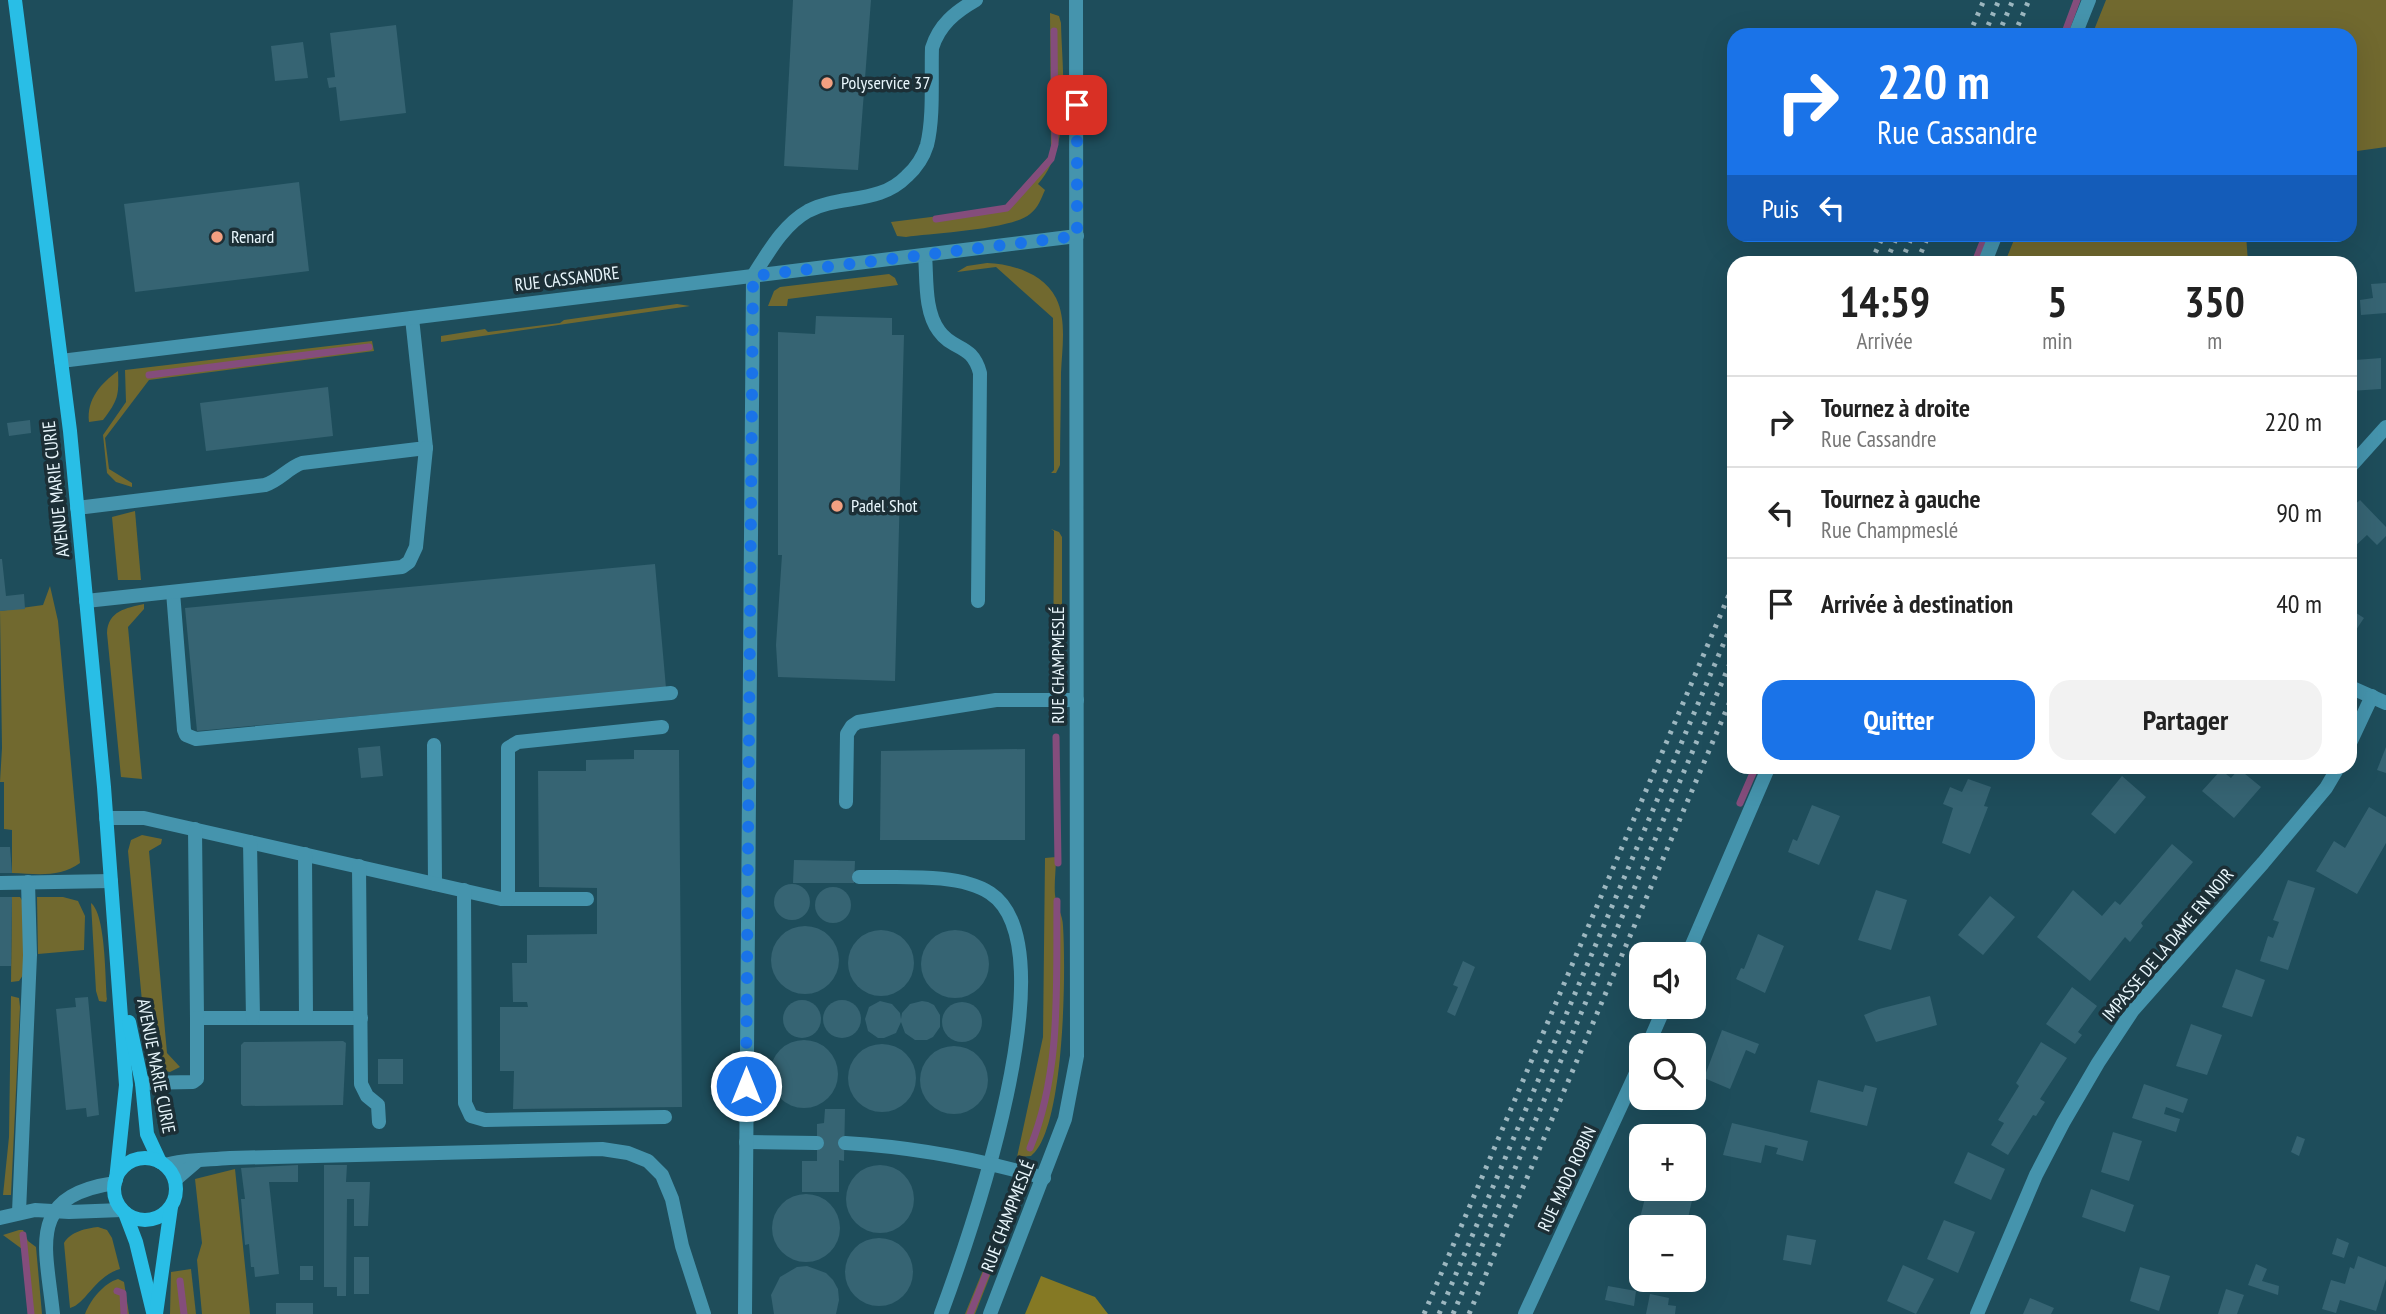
<!DOCTYPE html>
<html lang="fr">
<head>
<meta charset="utf-8">
<style>
  :root { --surface:#fff; --page:#f2f2f2; --text:#222; --muted:#767676; --line:#e0e0e0; --accent:#1a73e8 }
  body { margin:0; font-family:"PT Sans Narrow",sans-serif; background:var(--page); color:var(--text); height:100vh; display:flex; flex-direction:column; font-size:26px; white-space:nowrap }
  * { box-sizing:border-box; margin:0 }
  p { font-size:23px; color:var(--muted) }
  .icon { flex:none; width:38px; height:38px; fill:none; stroke:currentColor; stroke-width:2; stroke-linecap:round; stroke-linejoin:round }
  .map { position:relative; flex:1; overflow:hidden }
  .sheet { position:absolute; left:1727px; top:256px; width:630px; height:518px; display:flex; flex-direction:column; background:var(--surface); border-radius:21px; box-shadow:0 7px 28px #0002 }
  .sheet>* { flex:none }
  .banner { position:absolute; left:1727px; top:28px; width:630px; height:214px; border-radius:21px; box-shadow:0 7px 28px #0002; background:#1a73e8; color:#fff; overflow:hidden }
  .buttons { position:absolute; left:1629px; top:942px; display:grid; gap:14px }
  .buttons a { display:grid; place-items:center; width:77px; height:77px; border-radius:14px; background:var(--surface); box-shadow:0 7px 28px #0002; font-size:35px }
  .pin { position:absolute; display:grid; place-items:center; width:60px; height:60px; color:#fff; margin:-30px; border-radius:14px; box-shadow:0 4px 10px #0006 }
  .me { position:absolute; width:77px; margin:-38px; rotate:0deg; stroke-linejoin:round; filter:drop-shadow(0 0 5px #0008) }
  .turn { display:flex; align-items:center; gap:24px; height:147px; padding:0 35px; font-size:32px }
  .turn .icon { width:91px; height:91px; stroke-width:2.5 }
  .turn b { display:block; font-size:49px; line-height:60px }
  .then { display:flex; align-items:center; height:66px; padding:0 35px; background:#0003; gap:14px; font-size:26px }
  .eta { display:flex; justify-content:space-evenly; align-items:center; height:119px; text-align:center }
  .eta b { font-size:42px; font-weight:800; line-height:49px }
  .action { display:flex; gap:14px; margin-top:auto; padding:14px 35px }
  .action a { flex:1; height:80px; border-radius:21px; background:var(--accent); color:#fff; font-size:28px; font-weight:800; line-height:80px; text-align:center }
  .action a+a { background:var(--page); color:var(--text) }
  ul { padding:0; list-style:none }
  li { display:flex; align-items:center; gap:21px; height:91px; padding:0 35px; border-top:2px solid var(--line) }
  li div { flex:1 }
  li b { display:block; font-size:26px }
  li em { font-style:normal }
  .map>svg:first-child { display:block }
</style>
</head>
<body>
<div class="map">
<svg width="2386" height="1314" viewBox="0 0 2386 1314">
  <rect width="100%" height="100%" fill="#1e4d5b"/>
  <!-- green -->
  <g fill="#71692f">
    <polygon points="2106,0 2386,0 2386,147 2350,152 2350,35 2092,35"/>
    <path d="M1050,13L1059,16L1061,23C1062,72 1073,145 1038,184L1045,190C1041,199 1038,208 1030,214C1011,230 933,233 906,237L897,236L891,222L1003,208L1051,154Z"/>
    <polygon points="2016,235 2246,235 2248,262 2005,262"/>
    <path d="M987,263C1012,264 1043,273 1056,298C1067,320 1062,349 1061,373C1061,404 1060,434 1060,465L1056,473H1051L1054,470L1053,318L996,267L957,272L967,266Z"/>
    <polygon points="889,274 895,278 898,285 788,299 787,306 768,306 774,291 780,287"/>
    <polygon points="677,304 690,306 441,342 441,336 485,329 488,332 560,323 564,320"/>
    <polygon points="372,341 374,351 149,380 105,438 109,469 132,483 132,487 116,482 107,473 103,435 126,402 125,370"/>
    <path d="M118,371C119,396 118,400 103,420L89,422C86,400 101,383 118,371Z"/>
    <polygon points="135,511 141,580 118,580 112,517"/>
    <polygon points="1051,529 1059,532 1062,537 1062,669 1059,676 1053,676 1054,531"/>
    <path d="M50,586L58,621L80,863C60,878 36,874 12,873V830L4,829V782H0L2,748L0,611L43,605Z"/>
    <path d="M144,604V609L128,627L142,779L121,777L107,633C108,611 126,608 144,604Z"/>
    <polygon points="142,835 162,839 161,844 149,851 167,1053 180,1067 170,1072 151,1068 147,1055 128,851 131,840"/>
    <path d="M1056,857C1056,870 1054,883 1055,895C1056,905 1063,915 1063,926C1066,969 1065,1130 1031,1156L1017,1157L1043,1037L1045,858Z"/>
    <polygon points="12,897 20,897 23,902 23,975 19,981 11,982"/>
    <polygon points="37,897 63,897 78,901 85,916 84,950 38,954"/>
    <path d="M91,903C106,915 105,979 107,999L106,1002L99,1001L96,991Z"/>
    <polygon points="11,996 19,998 20,1007 11,1195 3,1195 9,1137"/>
    <polygon points="235,1169 250,1314 202,1314 197,1260 202,1243 195,1179"/>
    <polygon points="1013,1197 1016,1210 975,1314 965,1314"/>
    <path d="M98,1227L107,1230L112,1238L120,1269C94,1277 86,1304 70,1308L64,1243C70,1232 87,1228 98,1227Z"/>
    <polygon points="19,1230 23,1230 28,1241 36,1247 42,1314 28,1314 22,1249 3,1235"/>
    <polygon points="191,1269 196,1314 170,1314 171,1272"/>
    <path d="M118,1279L124,1282L129,1314H85C90,1300 104,1283 118,1279Z"/>
  </g>
  <!-- forest -->
  <polygon fill="#857924" points="1041,1276 1095,1297 1108,1314 1025,1314"/>
  <g fill="none" stroke-linecap="round" stroke-linejoin="round">
    <!-- stream -->
    <g stroke="#844d7c" stroke-width="7">
      <polyline points="2064,35 2077,0"/>
      <polyline points="936,219 1007,208 1051,159 1055,144 1054,31"/>
      <polyline points="1975,262 1986,234"/>
      <polyline points="149,375 369,347"/>
      <polyline points="1056,737 1058,863"/>
      <polyline points="1740,803 1756,766"/>
      <path d="M1030,1148C1062,1070 1056,983 1057,901"/>
      <polyline points="23,1235 31,1314"/>
      <polyline points="180,1281 184,1314"/>
      <polyline points="117,1291 123,1293 124,1314"/>
      <polyline points="970,1314 1013,1207"/>
    </g>
  </g>
  <!-- building -->
  <g fill="#366473">
    <polygon points="793,0 871,0 858,170 784,166"/>
    <polygon points="396,25 406,113 340,121 336,87 329,88 327,78 335,77 330,33"/>
    <polygon points="303,42 308,78 275,81 271,46"/>
    <polygon points="299,182 309,271 135,292 124,204"/>
    <polygon points="2386,283 2386,313 2361,315 2360,300 2373,298 2371,284"/>
    <polygon points="816,316 892,318 892,335 904,335 895,681 778,677 776,645 782,555 778,555 778,332 815,334"/>
    <polygon points="2354,326 2355,360 2381,358 2381,389 2350,391 2350,327"/>
    <polygon points="328,387 333,436 206,451 200,403"/>
    <polygon points="30,420 31,433 9,436 7,423"/>
    <polygon points="2360,500 2386,527 2386,536 2377,545 2367,535 2353,548 2350,546 2350,509"/>
    <polygon points="0,559 2,559 6,596 24,594 25,609 0,611"/>
    <polygon points="655,564 666,688 197,731 185,608"/>
    <polygon points="2350,609 2364,618 2350,639"/>
    <polygon points="380,746 383,776 361,778 358,748"/>
    <polygon points="2386,747 2386,773 2377,770"/>
    <polygon points="1025,749 1025,840 880,840 881,751"/>
    <polygon points="634,750 679,750 682,1107 513,1109 514,1071 500,1071 500,1007 528,1007 527,1002 513,1002 512,963 527,963 527,935 597,934 597,888 539,887 538,771 586,771 586,760 634,759"/>
    <polygon points="2239,769 2261,787 2234,818 2202,791 2221,770 2231,778"/>
    <polygon points="2122,776 2146,797 2115,834 2091,814"/>
    <polygon points="1968,779 1991,787 1984,806 1988,807 1970,854 1942,843 1953,808 1943,804 1950,787 1962,792"/>
    <polygon points="1812,805 1840,816 1819,865 1788,852 1793,839 1797,841"/>
    <polygon points="2369,807 2386,817 2386,843 2357,894 2316,871 2334,841 2345,848"/>
    <polygon points="2172,844 2193,862 2141,923 2143,926 2130,942 2125,937 2090,981 2037,937 2073,890 2102,916 2115,901 2120,905"/>
    <polygon points="0,847 10,847 12,873 0,873"/>
    <polygon points="794,860 855,861 854,883 793,883"/>
    <polygon points="2288,880 2315,888 2288,970 2260,961 2268,936 2273,938 2279,922 2273,920"/>
    <circle cx="792" cy="902" r="18"/>
    <circle cx="833" cy="905" r="18"/>
    <polygon points="1876,890 1907,900 1891,950 1858,940"/>
    <polygon points="1990,896 2015,917 1983,955 1958,935"/>
    <polygon points="0,897 12,897 11,966 0,966"/>
    <circle cx="805" cy="960" r="34"/>
    <circle cx="881" cy="963" r="33"/>
    <circle cx="955" cy="964" r="34"/>
    <polygon points="1758,934 1784,946 1765,993 1736,979 1741,968 1744,969"/>
    <polygon points="1463,961 1475,967 1455,1016 1447,1012 1458,987 1453,985"/>
    <polygon points="2236,969 2265,980 2252,1017 2222,1007"/>
    <polygon points="2072,987 2097,1006 2078,1032 2082,1035 2075,1044 2046,1024"/>
    <polygon points="1930,996 1937,1025 1876,1042 1864,1015 1879,1009"/>
    <polygon points="88,997 99,1115 87,1117 86,1108 66,1110 56,1009 76,1007 75,998"/>
    <circle cx="802" cy="1019" r="19"/>
    <circle cx="842" cy="1019" r="19"/>
    <polygon points="880,1001 892,1004 900,1013 901,1019 902,1013 910,1004 922,1001 928,1002 934,1005 940,1015 940,1027 933,1037 927,1040 915,1040 905,1033 901,1022 896,1033 884,1038 878,1038 868,1031 865,1019 869,1007"/>
    <circle cx="962" cy="1022" r="20"/>
    <polygon points="2191,1024 2222,1035 2207,1075 2176,1066"/>
    <polygon points="1722,1030 1759,1044 1755,1054 1746,1050 1730,1089 1704,1078"/>
    <circle cx="804" cy="1074" r="34"/>
    <polygon points="343,1041 346,1043 343,1105 243,1106 241,1104 241,1045 244,1042"/>
    <polygon points="2041,1042 2067,1058 2040,1099 2045,1102 2036,1116 2033,1115 2008,1155 1991,1145 2004,1123 1998,1120 2019,1086 2016,1083"/>
    <circle cx="882" cy="1078" r="34"/>
    <circle cx="954" cy="1080" r="34"/>
    <rect x="378" y="1059" width="25" height="25"/>
    <polygon points="1818,1080 1863,1092 1865,1085 1877,1088 1867,1126 1810,1112"/>
    <polygon points="2144,1084 2188,1099 2183,1113 2166,1107 2164,1114 2180,1119 2176,1132 2132,1118"/>
    <polygon points="825,1109 845,1109 844,1161 839,1160 839,1192 802,1192 802,1161 817,1161 817,1124 824,1123"/>
    <polygon points="1732,1123 1808,1141 1803,1161 1776,1154 1778,1148 1765,1145 1761,1163 1723,1155"/>
    <polygon points="2113,1132 2142,1141 2129,1181 2101,1172"/>
    <polygon points="2297,1136 2305,1139 2299,1156 2291,1152"/>
    <polygon points="1968,1152 2005,1169 1991,1200 1954,1183"/>
    <polygon points="298,1165 298,1182 269,1182 279,1274 255,1277 254,1267 251,1267 249,1244 245,1245 241,1199 245,1199 241,1168"/>
    <polygon points="324,1165 347,1165 346,1182 370,1182 368,1226 354,1226 354,1199 347,1199 346,1296 337,1296 337,1287 324,1287"/>
    <circle cx="880" cy="1199" r="34"/>
    <polygon points="2091,1189 2134,1205 2125,1232 2082,1217"/>
    <polygon points="1647,1190 1676,1197 1677,1193 1693,1196 1686,1227 1640,1218"/>
    <circle cx="806" cy="1228" r="34"/>
    <polygon points="1944,1220 1975,1232 1958,1273 1927,1259"/>
    <polygon points="1787,1235 1816,1240 1811,1265 1783,1260"/>
    <polygon points="2337,1238 2349,1243 2344,1258 2332,1254"/>
    <circle cx="879" cy="1272" r="34"/>
    <polygon points="1638,1243 1642,1243 1642,1279 1631,1277"/>
    <polygon points="2358,1256 2386,1267 2386,1279 2376,1311 2340,1300 2336,1313 2322,1309 2331,1280 2345,1284 2350,1267 2354,1269"/>
    <rect x="354" y="1257" width="15" height="37"/>
    <polygon points="2256,1264 2267,1269 2262,1281 2279,1286 2278,1295 2248,1285"/>
    <polygon points="1903,1265 1934,1279 1916,1314 1887,1301"/>
    <rect x="300" y="1266" width="13" height="14"/>
    <polygon points="807,1266 826,1273 833,1280 838,1289 839,1300 836,1314 774,1314 771,1295 780,1277 797,1267"/>
    <polygon points="1694,1266 1704,1268 1699,1290 1651,1281 1694,1279"/>
    <polygon points="2140,1267 2170,1276 2159,1311 2130,1301"/>
    <polygon points="1608,1286 1636,1291 1634,1306 1605,1300"/>
    <polygon points="2226,1289 2244,1295 2237,1314 2218,1314"/>
    <polygon points="1650,1294 1669,1298 1668,1305 1676,1306 1675,1314 1646,1314"/>
    <polygon points="2030,1298 2054,1308 2051,1314 2023,1314"/>
    <rect x="276" y="1303" width="37" height="11"/>
  </g>
  <g fill="none" stroke-linecap="round" stroke-linejoin="round">
    <!-- lane -->
    <g stroke="#4594ad" stroke-width="14">
      <path d="M925,255C927,278 924,311 939,331C953,351 972,343 980,373L978,601"/>
      <path d="M77,508L265,485C280,480 288,468 302,463L426,448L412,318"/>
      <polyline points="173,592 184,730 186,735 196,739 671,693"/>
      <polyline points="86,601 402,567 409,562 416,547 426,448"/>
      <polyline points="434,745 435,884"/>
      <polyline points="846,802 847,734 852,726 858,722 996,700 1077,700"/>
      <polyline points="106,818 144,818 501,899 587,899"/>
      <polyline points="195,829 197,1018 361,1018"/>
      <polyline points="250,842 253,1018"/>
      <polyline points="305,854 306,1018"/>
      <polyline points="359,866 361,1084 367,1096 378,1105 379,1122"/>
      <path d="M859,877C896,878 959,872 990,893C1072,947 969,1238 941,1314"/>
      <polyline points="464,890 465,1103 471,1116 485,1120 665,1117"/>
      <polyline points="508,899 508,748 518,742 662,727"/>
      <polyline points="142,1083 193,1082 197,1079 197,1018"/>
      <polyline points="746,1142 817,1143"/>
      <path d="M845,1143C913,1147 978,1159 1044,1178"/>
      <path d="M745,1314L753,276C768,253 783,225 808,211C840,194 879,205 907,176C917,167 923,158 927,145C934,117 931,78 932,48C939,25 955,12 976,0"/>
    </g>
    <!-- street -->
    <g stroke="#4594ad" stroke-width="14">
      <polyline points="2075,35 2089,0"/>
      <polyline points="1985,262 1996,234"/>
      <polyline points="61,361 1077,236"/>
      <polyline points="2350,467 2386,427"/>
      <polyline points="2350,687 2386,703"/>
      <polyline points="2350,743 2372,696"/>
      <polyline points="0,883 111,881"/>
      <polyline points="1688,954 1769,766"/>
      <polyline points="1648,1045 1665,1006"/>
      <path d="M165,1165C186,1159 208,1160 230,1158L602,1149L628,1153L648,1161L662,1175L672,1199L682,1246L704,1314"/>
      <polyline points="175,1180 196,1162"/>
      <polyline points="19,1212 30,955 28,882"/>
      <polyline points="0,1218 35,1210 69,1212 122,1210"/>
      <path d="M53,1314C46,1246 26,1196 115,1183"/>
      <polyline points="990,1314 1065,1119 1077,1056 1076,0"/>
      <polyline points="1525,1314 1642,1060"/>
      <polyline points="1977,1314 2036,1175 2063,1123 2098,1063 2133,1010 2263,863 2326,788 2339,766"/>
    </g>
    <!-- secondary -->
    <g stroke="#29bee6" stroke-width="14">
      <polyline points="15,0 70,431 104,787 126,1085 116,1180"/>
      <polyline points="129,1022 142,1083 147,1134 160,1162"/>
      <circle cx="145" cy="1189" r="31"/>
      <polyline points="125,1213 136,1242 153,1312"/>
      <polyline points="156,1314 171,1207"/>
    </g>
    <!-- rail -->
    <g stroke="#9db7c0" stroke-width="5" stroke-dasharray="3.5 7" stroke-linecap="butt">
      <polyline points="1969,35 1984,0"/>
      <polyline points="1984,35 1999,0"/>
      <polyline points="1998,35 2013,0"/>
      <polyline points="2014,35 2029,0"/>
      <polyline points="1871,262 1884,234"/>
      <polyline points="1886,262 1898,234"/>
      <polyline points="1901,262 1913,234"/>
      <polyline points="1917,262 1929,234"/>
      <polyline points="1424,1314 1734,583"/>
      <polyline points="1439,1314 1734,619"/>
      <polyline points="1453,1314 1734,654"/>
      <polyline points="1469,1314 1734,692"/>
    </g>
  </g>
  <g fill="none" stroke-linecap="round" stroke-linejoin="round">
    <!-- route -->
    <polyline stroke="#1a73e8" stroke-width="12" stroke-dasharray="0 21.6" points="746,1086 753,276 1077,236 1077,105"/>
  </g>
  <!-- markers -->
  <g fill="#f2a081" stroke="#1c2f36" stroke-width="2.5">
    <circle cx="827" cy="83" r="7"/>
    <circle cx="217" cy="237" r="7"/>
    <circle cx="837" cy="506" r="7"/>
  </g>
  <g text-anchor="middle" stroke-width="7" stroke-linejoin="round" paint-order="stroke">
    <!-- poi labels -->
    <g font-size="18" fill="#e9f7fd" stroke="#1c2f36" text-anchor="start">
      <text x="841" y="89">Polyservice 37</text>
      <text x="231" y="243">Renard</text>
      <text x="851" y="512">Padel Shot</text>
    </g>
    <!-- street labels -->
    <g font-size="18" fill="#e9f7fd" stroke="#1c2f36">
      <text transform="translate(567 279) rotate(-7)" y="6">RUE CASSANDRE</text>
      <text transform="translate(56 489) rotate(-96)" y="6">AVENUE MARIE CURIE</text>
      <text transform="translate(1058 665) rotate(-90)" y="6">RUE CHAMPMESLÉ</text>
      <text transform="translate(2168 945) rotate(-50)" y="6">IMPASSE DE LA DAME EN NOIR</text>
      <text transform="translate(156 1066) rotate(79)" y="6">AVENUE MARIE CURIE</text>
      <text transform="translate(1567 1179) rotate(-65)" y="6">RUE MADO ROBIN</text>
      <text transform="translate(1008 1216) rotate(-69)" y="6">RUE CHAMPMESLÉ</text>
    </g>
  </g>
</svg>
<div class="buttons">
<a><svg class="icon" aria-label="sound" viewBox="0 0 24 24"><path d="M4 9h4l5-4v14l-5-4H4zM17 9q2 3 0 6"/></svg></a>
<a><svg class="icon" aria-label="search" viewBox="0 0 24 24"><circle cx="10" cy="10" r="6"/><path d="M15 15l6 6"/></svg></a>
<a>+</a>
<a>−</a>
</div>
<div class="pin" style="left:1077px;top:105px;background:#d93025"><svg class="icon" aria-label="arrive" viewBox="0 0 24 24"><path d="M6 21V4h12l-3 4 3 4H6"/></svg></div>
<svg class="me" style="left:746px;top:1086px" viewBox="-20 -20 40 40"><circle r="17" fill="#1a73e8" stroke="#fff" stroke-width="3"/><path d="M0-11L8 9 0 5-8 9z" fill="#fff"/></svg>
<div class="banner">
<div class="turn"><svg class="icon" aria-label="right" viewBox="0 0 24 24"><path d="M7 20v-9h11M14 6l5 5-5 5"/></svg><div><b>220 m</b>Rue Cassandre</div></div>
<div class="then">Puis<svg class="icon" aria-label="left" viewBox="0 0 24 24"><path d="M17 20v-9H6M10 6l-5 5 5 5"/></svg></div>
</div>
<section class="sheet">
<div class="eta">
<div><b>14:59</b><p>Arrivée</p></div>
<div><b>5</b><p>min</p></div>
<div><b>350</b><p>m</p></div>
</div>
<ul>
<li><svg class="icon" aria-label="right" viewBox="0 0 24 24"><path d="M7 20v-9h11M14 6l5 5-5 5"/></svg><div><b>Tournez à droite</b><p>Rue Cassandre</p></div><em>220 m</em></li>
<li><svg class="icon" aria-label="left" viewBox="0 0 24 24"><path d="M17 20v-9H6M10 6l-5 5 5 5"/></svg><div><b>Tournez à gauche</b><p>Rue Champmeslé</p></div><em>90 m</em></li>
<li><svg class="icon" aria-label="arrive" viewBox="0 0 24 24"><path d="M6 21V4h12l-3 4 3 4H6"/></svg><div><b>Arrivée à destination</b></div><em>40 m</em></li>
</ul>
<div class="action"><a>Quitter</a><a>Partager</a></div>
</section>
</div>
</body>
</html>
